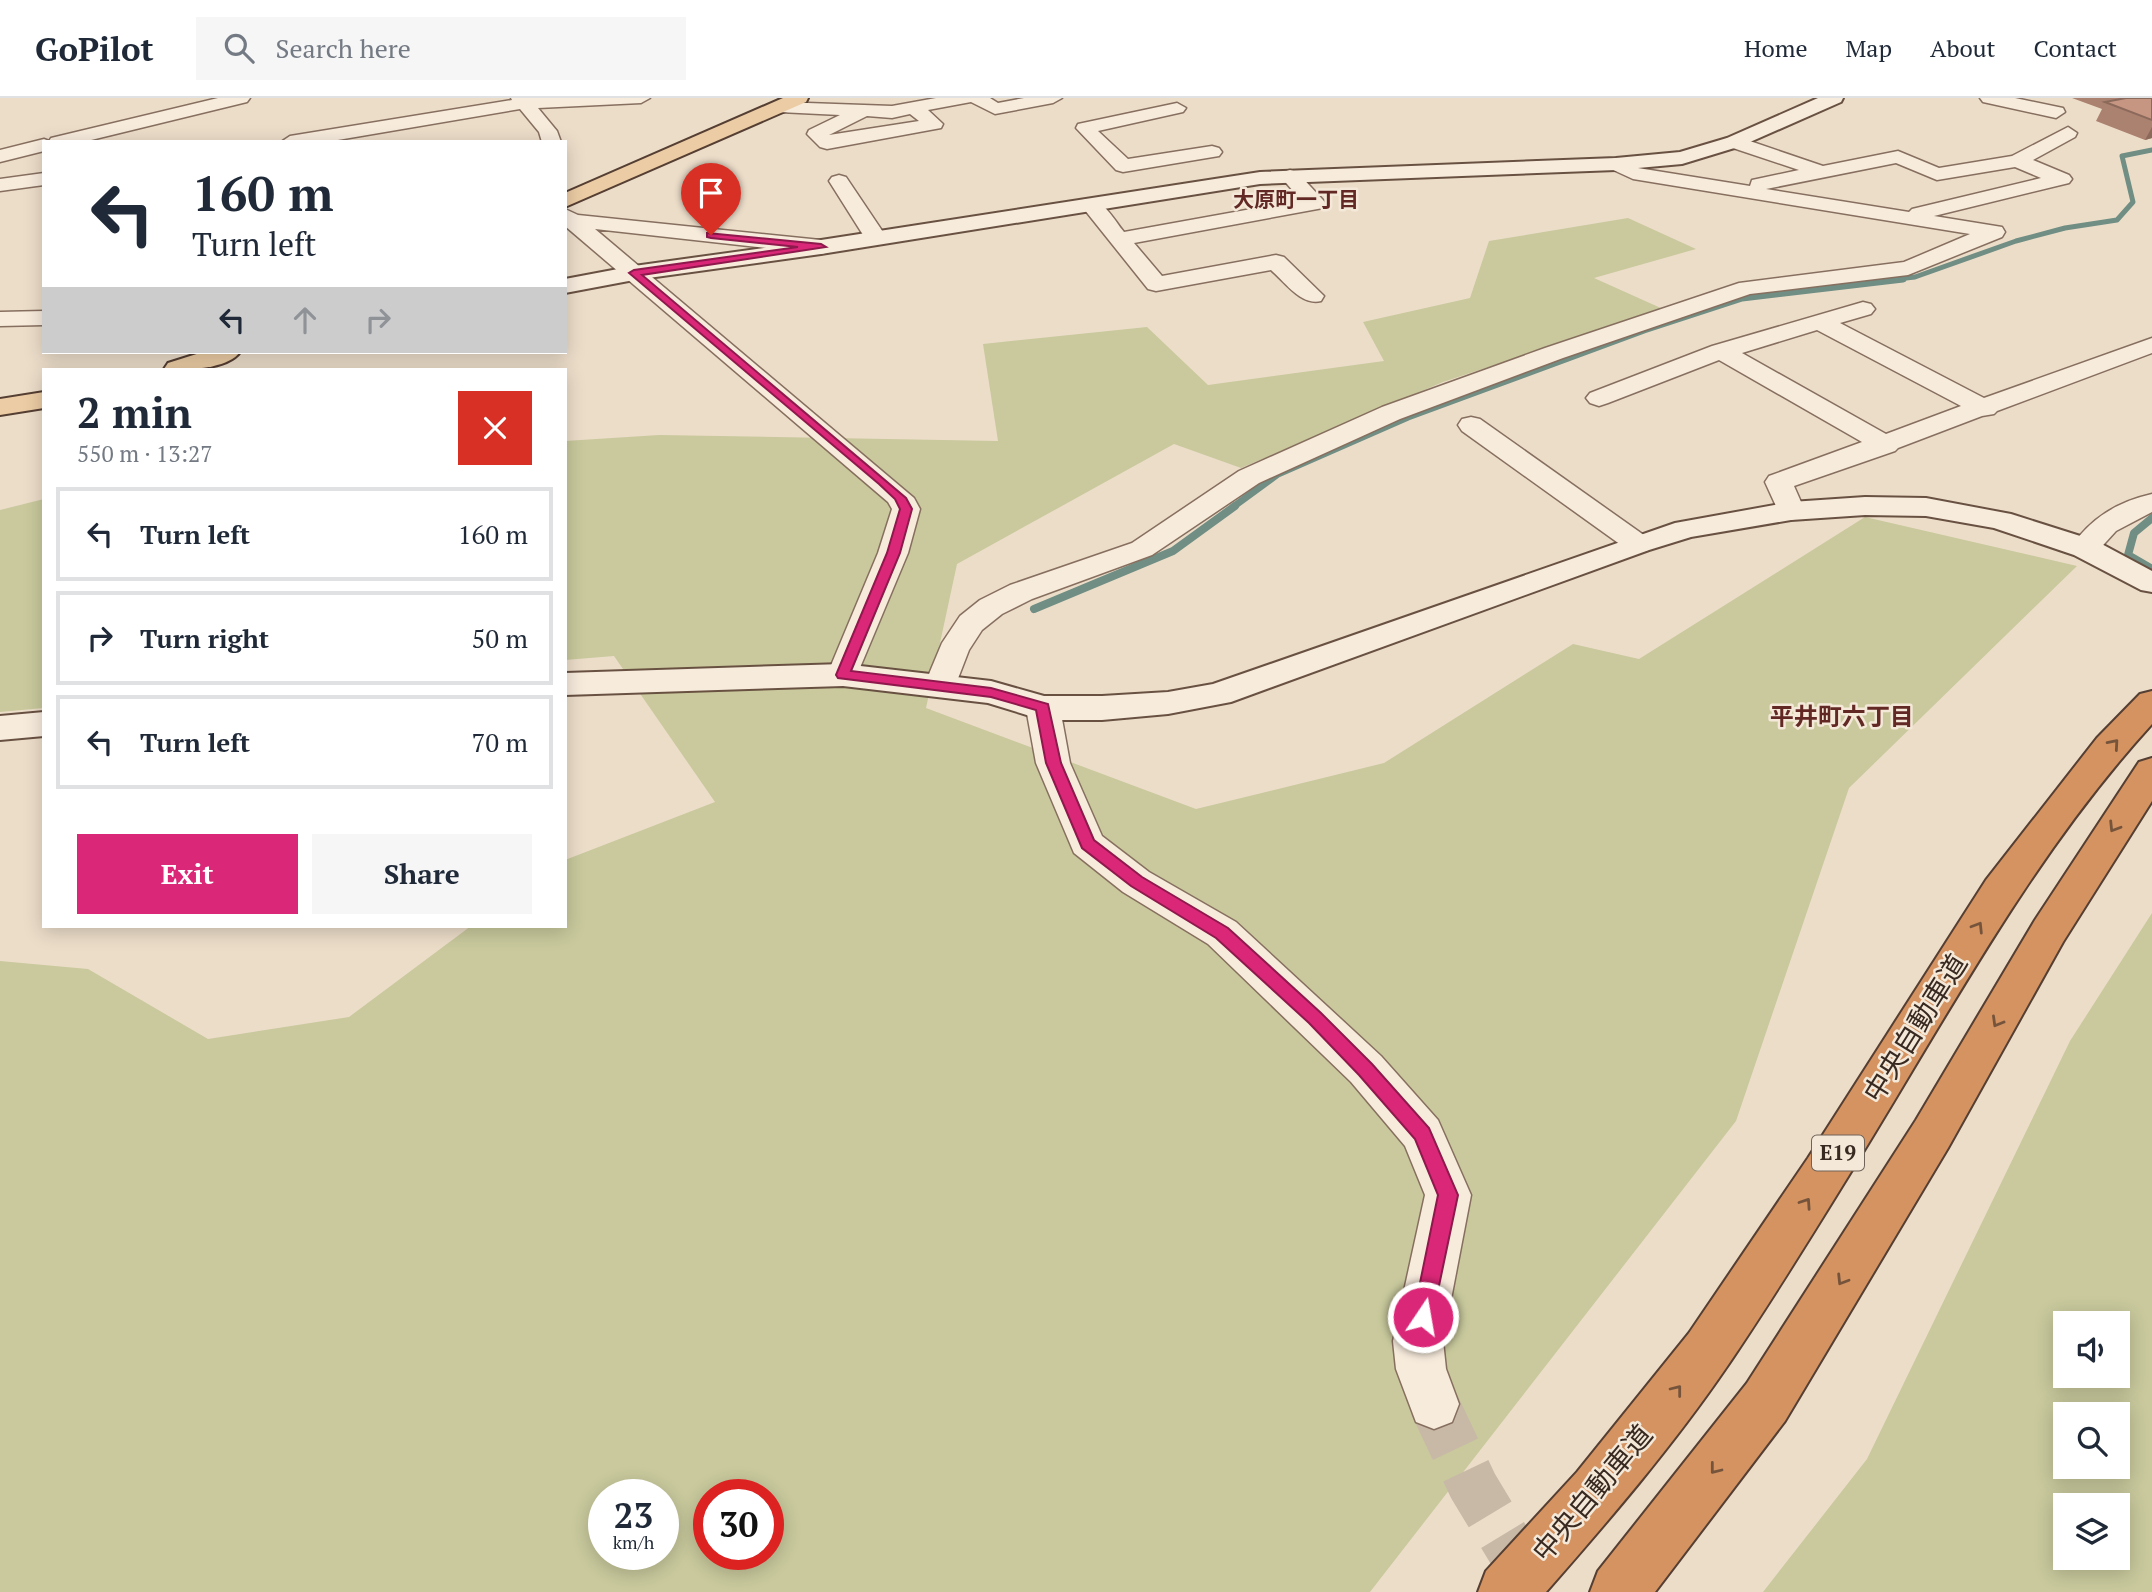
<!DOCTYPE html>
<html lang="en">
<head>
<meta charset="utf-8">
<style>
  :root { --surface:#fff; --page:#f6f6f7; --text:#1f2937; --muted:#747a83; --line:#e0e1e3; --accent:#db2777 }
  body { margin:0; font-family:"PT Serif","Noto Sans JP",serif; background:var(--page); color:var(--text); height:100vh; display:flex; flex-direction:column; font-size:26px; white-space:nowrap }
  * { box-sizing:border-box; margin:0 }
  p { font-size:23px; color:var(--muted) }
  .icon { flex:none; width:38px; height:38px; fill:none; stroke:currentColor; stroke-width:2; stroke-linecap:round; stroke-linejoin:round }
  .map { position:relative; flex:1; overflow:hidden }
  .sheet { position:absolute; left:42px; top:270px; width:525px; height:560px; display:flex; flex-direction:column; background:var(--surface); border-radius:0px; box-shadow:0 4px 18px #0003 }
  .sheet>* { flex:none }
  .banner { position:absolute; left:42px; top:42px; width:525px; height:214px; border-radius:0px; box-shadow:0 4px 18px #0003; background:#fff; color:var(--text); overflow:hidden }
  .controls { position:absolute; left:2053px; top:1213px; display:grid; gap:14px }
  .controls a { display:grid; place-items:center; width:77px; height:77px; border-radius:0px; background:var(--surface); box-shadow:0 4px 18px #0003; font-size:35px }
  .speed { position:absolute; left:588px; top:1381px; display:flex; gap:14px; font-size:35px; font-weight:700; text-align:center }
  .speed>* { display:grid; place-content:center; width:91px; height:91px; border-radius:50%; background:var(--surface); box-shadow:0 4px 18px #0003; line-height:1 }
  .speed small { font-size:18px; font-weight:400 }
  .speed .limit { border:10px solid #d22; background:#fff; color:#111 }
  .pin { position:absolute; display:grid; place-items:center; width:60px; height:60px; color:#fff; margin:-72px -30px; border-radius:50% 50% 50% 0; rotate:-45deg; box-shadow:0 0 7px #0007 }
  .pin .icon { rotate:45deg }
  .me { position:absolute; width:77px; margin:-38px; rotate:12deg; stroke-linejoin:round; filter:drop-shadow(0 0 5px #0008) }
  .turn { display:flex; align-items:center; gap:24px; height:147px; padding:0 35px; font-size:32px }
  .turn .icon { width:91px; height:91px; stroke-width:2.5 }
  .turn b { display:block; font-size:49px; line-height:60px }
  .lanes { display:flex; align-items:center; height:66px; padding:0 35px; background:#0003; justify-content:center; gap:35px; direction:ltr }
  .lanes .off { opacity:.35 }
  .round { display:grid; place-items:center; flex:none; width:74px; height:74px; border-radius:0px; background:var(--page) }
  .headline { display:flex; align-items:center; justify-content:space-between; height:119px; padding:0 35px }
  h1 { font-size:42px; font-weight:800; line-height:52px }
  .cta { display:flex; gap:14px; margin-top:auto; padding:14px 35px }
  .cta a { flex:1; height:80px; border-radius:0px; background:var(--accent); color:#fff; font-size:28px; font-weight:800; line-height:80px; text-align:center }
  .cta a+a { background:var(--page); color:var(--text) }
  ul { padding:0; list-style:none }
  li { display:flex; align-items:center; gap:21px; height:94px; margin:0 14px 10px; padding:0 21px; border:4px solid var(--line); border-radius:0px }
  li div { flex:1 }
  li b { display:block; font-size:26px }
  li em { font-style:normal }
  header { display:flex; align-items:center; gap:42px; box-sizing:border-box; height:98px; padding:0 35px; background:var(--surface); border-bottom:2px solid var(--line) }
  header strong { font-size:33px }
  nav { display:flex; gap:38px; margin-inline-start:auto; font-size:24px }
  .search { width:490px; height:63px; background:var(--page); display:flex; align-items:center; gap:18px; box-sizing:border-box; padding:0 24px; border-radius:0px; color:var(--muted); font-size:26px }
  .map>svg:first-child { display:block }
</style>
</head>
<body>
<header>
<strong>GoPilot</strong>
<div class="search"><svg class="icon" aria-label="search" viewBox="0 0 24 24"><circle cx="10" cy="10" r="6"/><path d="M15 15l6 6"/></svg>Search here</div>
<nav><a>Home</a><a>Map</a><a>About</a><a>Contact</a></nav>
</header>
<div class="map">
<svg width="2152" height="1494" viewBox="0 0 2152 1494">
  <rect width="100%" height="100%" fill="#ecddc9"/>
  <!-- green -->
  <g fill="#c9c99d" fill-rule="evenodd">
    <path d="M1628,120L1696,151L1594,180L1663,211L1443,284L1241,370L1174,346L957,466L926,610L1196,711L1384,665L1573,546L1639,561L1865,419L2077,468L1849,690L1736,1023L1370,1494H0V863L88,871L208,941L349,919L471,828H565V762L715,704L614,558L565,562V343L659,337L998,343L983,246L1147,229L1208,287L1384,263L1363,224L1470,200L1489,143ZM604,1396H663V1456H604ZM709,1396H768V1456H709Z"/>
    <polygon points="44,401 44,610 0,614 0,412"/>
    <path d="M2152,815V1494H1763L1867,1361L2070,943ZM2065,1225H2118V1278H2065ZM2065,1316H2118V1368H2065ZM2065,1407H2118V1460H2065Z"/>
  </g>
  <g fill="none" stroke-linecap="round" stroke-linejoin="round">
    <!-- stream-far2 -->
    <polyline stroke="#708e83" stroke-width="5" points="1888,182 1915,179 2016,143 2065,130 2117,122 2133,104 2122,58 2152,52"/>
    <!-- stream-far1 -->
    <polyline stroke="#708e83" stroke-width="7" points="1233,409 1278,376 1408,319 1644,232 1742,200 1903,181"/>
    <!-- stream -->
    <g stroke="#708e83" stroke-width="8">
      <polyline points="2152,420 2134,435 2128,457 2152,471"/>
      <polyline points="1034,511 1173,453 1235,408"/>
    </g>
    <!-- street-tunnel -->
    <polyline stroke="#c8b9a7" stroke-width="50" stroke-dasharray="50 24" stroke-linecap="butt" points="1434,1306 1473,1388 1537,1494"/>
    <!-- street casing -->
    <g stroke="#876f5f" stroke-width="3">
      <g id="street">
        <polygon points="218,0 250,0 247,4 83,44 44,44 44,53 0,64 0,52 44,41 49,43 51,40"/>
        <polygon points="511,0 650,0 641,5 538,10 557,33 561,44 542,44 539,34 520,11 326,44 281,44 290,38 512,2"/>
        <path d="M936,0H990L998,5L1024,0H1062L1053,5L995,16L971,4L928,12L943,26L941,30L827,51L820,49L807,36L809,32L840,17L779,14L770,9L779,4L892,8ZM910,16L919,23L829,37L867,18L892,20Z"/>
        <polygon points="1980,0 2015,0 2063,10 2065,14 2056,20 1983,4"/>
        <polygon points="1177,5 1186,10 1183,14 1098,33 1128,61 1212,48 1219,50 1222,54 1219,58 1123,74 1116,72 1076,30 1078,26"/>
        <path d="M2068,29L2077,35L2075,39L2033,62L2069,77L2072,81L2069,85L1934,118L2002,129L2005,134L2002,139L1908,177L1750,196L1563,260L1400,321L1259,385L1152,457L1032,501L1002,516L982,532L969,552L952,596L940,599L928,596L924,588L942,545L960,518L980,502L1010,487L1132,445L1239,373L1382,309L1545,250L1739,185L1904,164L1970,136L1633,81L1609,70L1606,66L1609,62L1616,60L1638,70L1750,88L1752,82L1799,72L1727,48L1724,44L1727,40H1741L1823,68L1898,53L1939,70L2012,58ZM1896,65L1937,82L2015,69L2041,80L1912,111L1909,114L1766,91Z"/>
        <path d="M1290,72L1297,74L1323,102L1326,106L1323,110L1134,145L1162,178L1276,157L1284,159L1324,198L1321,203C1301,208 1285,184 1271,172L1156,193L1148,191L1080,106L1083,102C1102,97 1113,121 1124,134L1301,102L1280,78L1283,74Z"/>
        <polygon points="44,75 44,87 0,93 0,81"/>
        <polygon points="839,77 846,79 887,140 884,145 868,145 865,140 829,83 832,79"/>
        <polygon points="565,111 578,117 821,142 829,144 832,149 829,154 821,156 595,131 914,400 920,411 908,455 854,584 843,588 832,584 827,577 878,455 892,411 888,404 565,128"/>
        <path d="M1863,204L1871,206L1875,211L1871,216L1840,225L1984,300L2152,240V255L1997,313L1994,316L1982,318L1898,350L1895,353L1794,388L1805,413L1801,419L1791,422L1781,419L1765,384L1769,378L1862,344L1719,262L1608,305L1599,308L1590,305L1586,300L1590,295L1712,248ZM1817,232L1961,308L1886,336L1742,255Z"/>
        <polygon points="44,213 44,227 0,228 0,214"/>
        <polygon points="1471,319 1480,321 1648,440 1653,446 1648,452 1638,455 1628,452 1462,333 1458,327 1462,321"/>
        <path d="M2152,396V414L2116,433L2095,456L2085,459L2075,456L2070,450C2091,420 2117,404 2152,396Z"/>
        <polygon points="1043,599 1055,602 1060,610 1070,665 1102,738 1149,774 1236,824 1381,958 1438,1022 1471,1097 1443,1243 1446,1271 1459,1306 1452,1324 1434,1331 1416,1324 1396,1271 1393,1243 1425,1097 1405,1048 1351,984 1208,846 1123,794 1074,755 1036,665 1026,610 1031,602"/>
      </g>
    </g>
    <!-- secondary casing -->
    <g stroke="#695142" stroke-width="4">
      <g id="secondary">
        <polygon points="1818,0 1843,0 1841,4 1741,48 1682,66 1616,72 1260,86 821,156 634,182 565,195 565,181 634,168 821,142 1260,74 1616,60 1680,54 1727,40"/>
        <polygon points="1865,399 1926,400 2011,416 2096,443 2152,473 2152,494 2141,492 2074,457 1994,430 1926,418 1865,417 1791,422 1691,439 1649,452 1231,604 1168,616 1102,622 1043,622 988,605 843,588 565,597 565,575 843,566 991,583 1044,598 1102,598 1168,594 1213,586 1675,425 1791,404"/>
        <polygon points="44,614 44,638 0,642 0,618"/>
      </g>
    </g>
    <!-- primary casing -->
    <g stroke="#553e32" stroke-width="4">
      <g id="primary">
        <polygon points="783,0 808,0 806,4 565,109 565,95"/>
        <path d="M203,254H240C227,272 184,272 164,271L168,265Z"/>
        <polygon points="44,294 44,310 0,317 0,301"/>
      </g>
    </g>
    <!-- highway casing -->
    <g stroke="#553e32" stroke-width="4">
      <g id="highway">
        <path d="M2152,593V626C2026,764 1940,932 1841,1090C1804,1150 1766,1211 1726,1270C1672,1349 1609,1422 1546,1494H1478L1486,1473L1577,1374L1689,1235L1808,1060L1986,782L2097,640L2140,596Z"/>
        <polygon points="2152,660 2152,703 2063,844 1948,1050 1785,1323 1655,1494 1590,1494 1598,1473 1747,1285 1916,1022 2035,822 2139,664"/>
      </g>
    </g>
    <!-- street -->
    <use href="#street" fill="#f7ebdc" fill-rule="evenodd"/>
    <!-- secondary -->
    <use href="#secondary" fill="#f7ebdc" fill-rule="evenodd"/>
    <!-- primary -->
    <use href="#primary" fill="#ebcca4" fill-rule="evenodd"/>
    <!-- highway -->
    <use href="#highway" fill="#d49361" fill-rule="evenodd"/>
  </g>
  <!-- wall -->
  <polygon fill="#ab8170" points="2072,0 2152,0 2152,40 2145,42 2096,23 2102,11"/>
  <!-- shaded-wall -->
  <polygon fill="#8b695b" points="2152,29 2152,40 2145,42"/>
  <!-- building -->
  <polygon fill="#c79682" stroke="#8b695b" stroke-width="2" points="2126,0 2152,0 2152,22 2105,4"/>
  <!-- one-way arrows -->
  <defs><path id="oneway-chevron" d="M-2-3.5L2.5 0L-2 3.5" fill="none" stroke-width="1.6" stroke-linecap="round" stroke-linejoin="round" transform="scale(1.75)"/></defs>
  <g stroke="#76543b">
    <use href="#oneway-chevron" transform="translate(2114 646) rotate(-49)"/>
    <use href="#oneway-chevron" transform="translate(2114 729) rotate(122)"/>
    <use href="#oneway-chevron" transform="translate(1978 829) rotate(-58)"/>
    <use href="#oneway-chevron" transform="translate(1997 924) rotate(120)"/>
    <use href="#oneway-chevron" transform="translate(1806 1105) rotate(-56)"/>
    <use href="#oneway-chevron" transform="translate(1842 1182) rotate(122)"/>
    <use href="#oneway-chevron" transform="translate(1677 1292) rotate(-52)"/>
    <use href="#oneway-chevron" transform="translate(1715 1371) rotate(128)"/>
  </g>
  <!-- route -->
  <polygon fill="#db2777" stroke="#8e194d" stroke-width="2" points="707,135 821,146 826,149 642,177 906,400 912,411 900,455 851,573 991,590 1048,606 1061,665 1094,742 1142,779 1228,830 1321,915 1372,966 1429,1030 1458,1097 1431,1226 1423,1229 1416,1226 1413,1219 1438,1097 1415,1041 1359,977 1309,925 1216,840 1131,788 1082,750 1046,665 1036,612 991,599 838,580 836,577 887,455 900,411 895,401 879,386 629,175 634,172 798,149 711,140 707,139"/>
  <g text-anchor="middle" stroke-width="5" stroke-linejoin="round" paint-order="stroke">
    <!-- far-neighbourhood labels -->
    <g font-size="21" font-weight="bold" fill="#622924" stroke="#f4e8d8">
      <text x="1296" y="109">大原町一丁目</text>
    </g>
    <!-- shield labels -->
    <rect fill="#f4e8d8" stroke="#706358" stroke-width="2" x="1812" y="1037.5" width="52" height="35" rx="5"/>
    <g font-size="21" font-weight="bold" fill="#382a21">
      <text x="1838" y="1062">E19</text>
    </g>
    <!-- neighbourhood labels -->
    <g font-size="24" font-weight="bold" fill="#622924" stroke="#f4e8d8">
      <text x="1842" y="627">平井町六丁目</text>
    </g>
    <!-- near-street labels -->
    <g font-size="28" fill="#382a21" stroke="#f4e8d8">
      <text transform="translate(1915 930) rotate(-58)" y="10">中央自動車道</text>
      <text transform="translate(1592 1395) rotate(-50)" y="10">中央自動車道</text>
    </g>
  </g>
</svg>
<div class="controls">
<a><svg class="icon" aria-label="sound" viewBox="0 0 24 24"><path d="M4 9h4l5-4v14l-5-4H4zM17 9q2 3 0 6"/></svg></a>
<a><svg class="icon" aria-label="search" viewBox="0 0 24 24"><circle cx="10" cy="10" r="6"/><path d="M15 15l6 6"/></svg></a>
<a><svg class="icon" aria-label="layers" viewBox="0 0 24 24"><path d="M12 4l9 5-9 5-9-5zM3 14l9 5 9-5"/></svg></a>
</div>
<div class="speed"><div>23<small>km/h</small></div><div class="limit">30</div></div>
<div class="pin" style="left:711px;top:137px;background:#d93025"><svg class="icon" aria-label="arrive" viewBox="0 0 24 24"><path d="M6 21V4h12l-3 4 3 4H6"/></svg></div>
<svg class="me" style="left:1423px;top:1219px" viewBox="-20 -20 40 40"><circle r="17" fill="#db2777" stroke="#fff" stroke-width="3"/><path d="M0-11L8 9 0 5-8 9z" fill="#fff"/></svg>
<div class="banner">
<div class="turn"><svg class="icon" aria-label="left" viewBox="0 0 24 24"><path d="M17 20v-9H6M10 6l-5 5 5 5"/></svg><div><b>160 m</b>Turn left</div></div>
<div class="lanes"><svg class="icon" aria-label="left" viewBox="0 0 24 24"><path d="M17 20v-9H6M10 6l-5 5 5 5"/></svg><svg class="icon off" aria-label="ahead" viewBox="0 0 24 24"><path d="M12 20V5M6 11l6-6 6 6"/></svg><svg class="icon off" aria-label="right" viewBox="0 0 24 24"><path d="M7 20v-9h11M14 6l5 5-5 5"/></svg></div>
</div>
<section class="sheet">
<div class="headline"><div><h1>2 min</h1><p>550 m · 13:27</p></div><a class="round" style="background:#d93025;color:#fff"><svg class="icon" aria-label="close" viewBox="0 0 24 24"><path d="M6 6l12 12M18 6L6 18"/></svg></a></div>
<ul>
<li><svg class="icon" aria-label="left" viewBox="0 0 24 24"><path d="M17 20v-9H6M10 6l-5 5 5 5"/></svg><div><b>Turn left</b></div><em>160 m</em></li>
<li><svg class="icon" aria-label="right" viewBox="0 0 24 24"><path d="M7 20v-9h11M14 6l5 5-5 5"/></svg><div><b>Turn right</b></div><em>50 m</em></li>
<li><svg class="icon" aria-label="left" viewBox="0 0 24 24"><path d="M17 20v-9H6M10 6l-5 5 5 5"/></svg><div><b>Turn left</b></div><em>70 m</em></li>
</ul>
<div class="cta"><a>Exit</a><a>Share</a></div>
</section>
</div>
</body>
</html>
